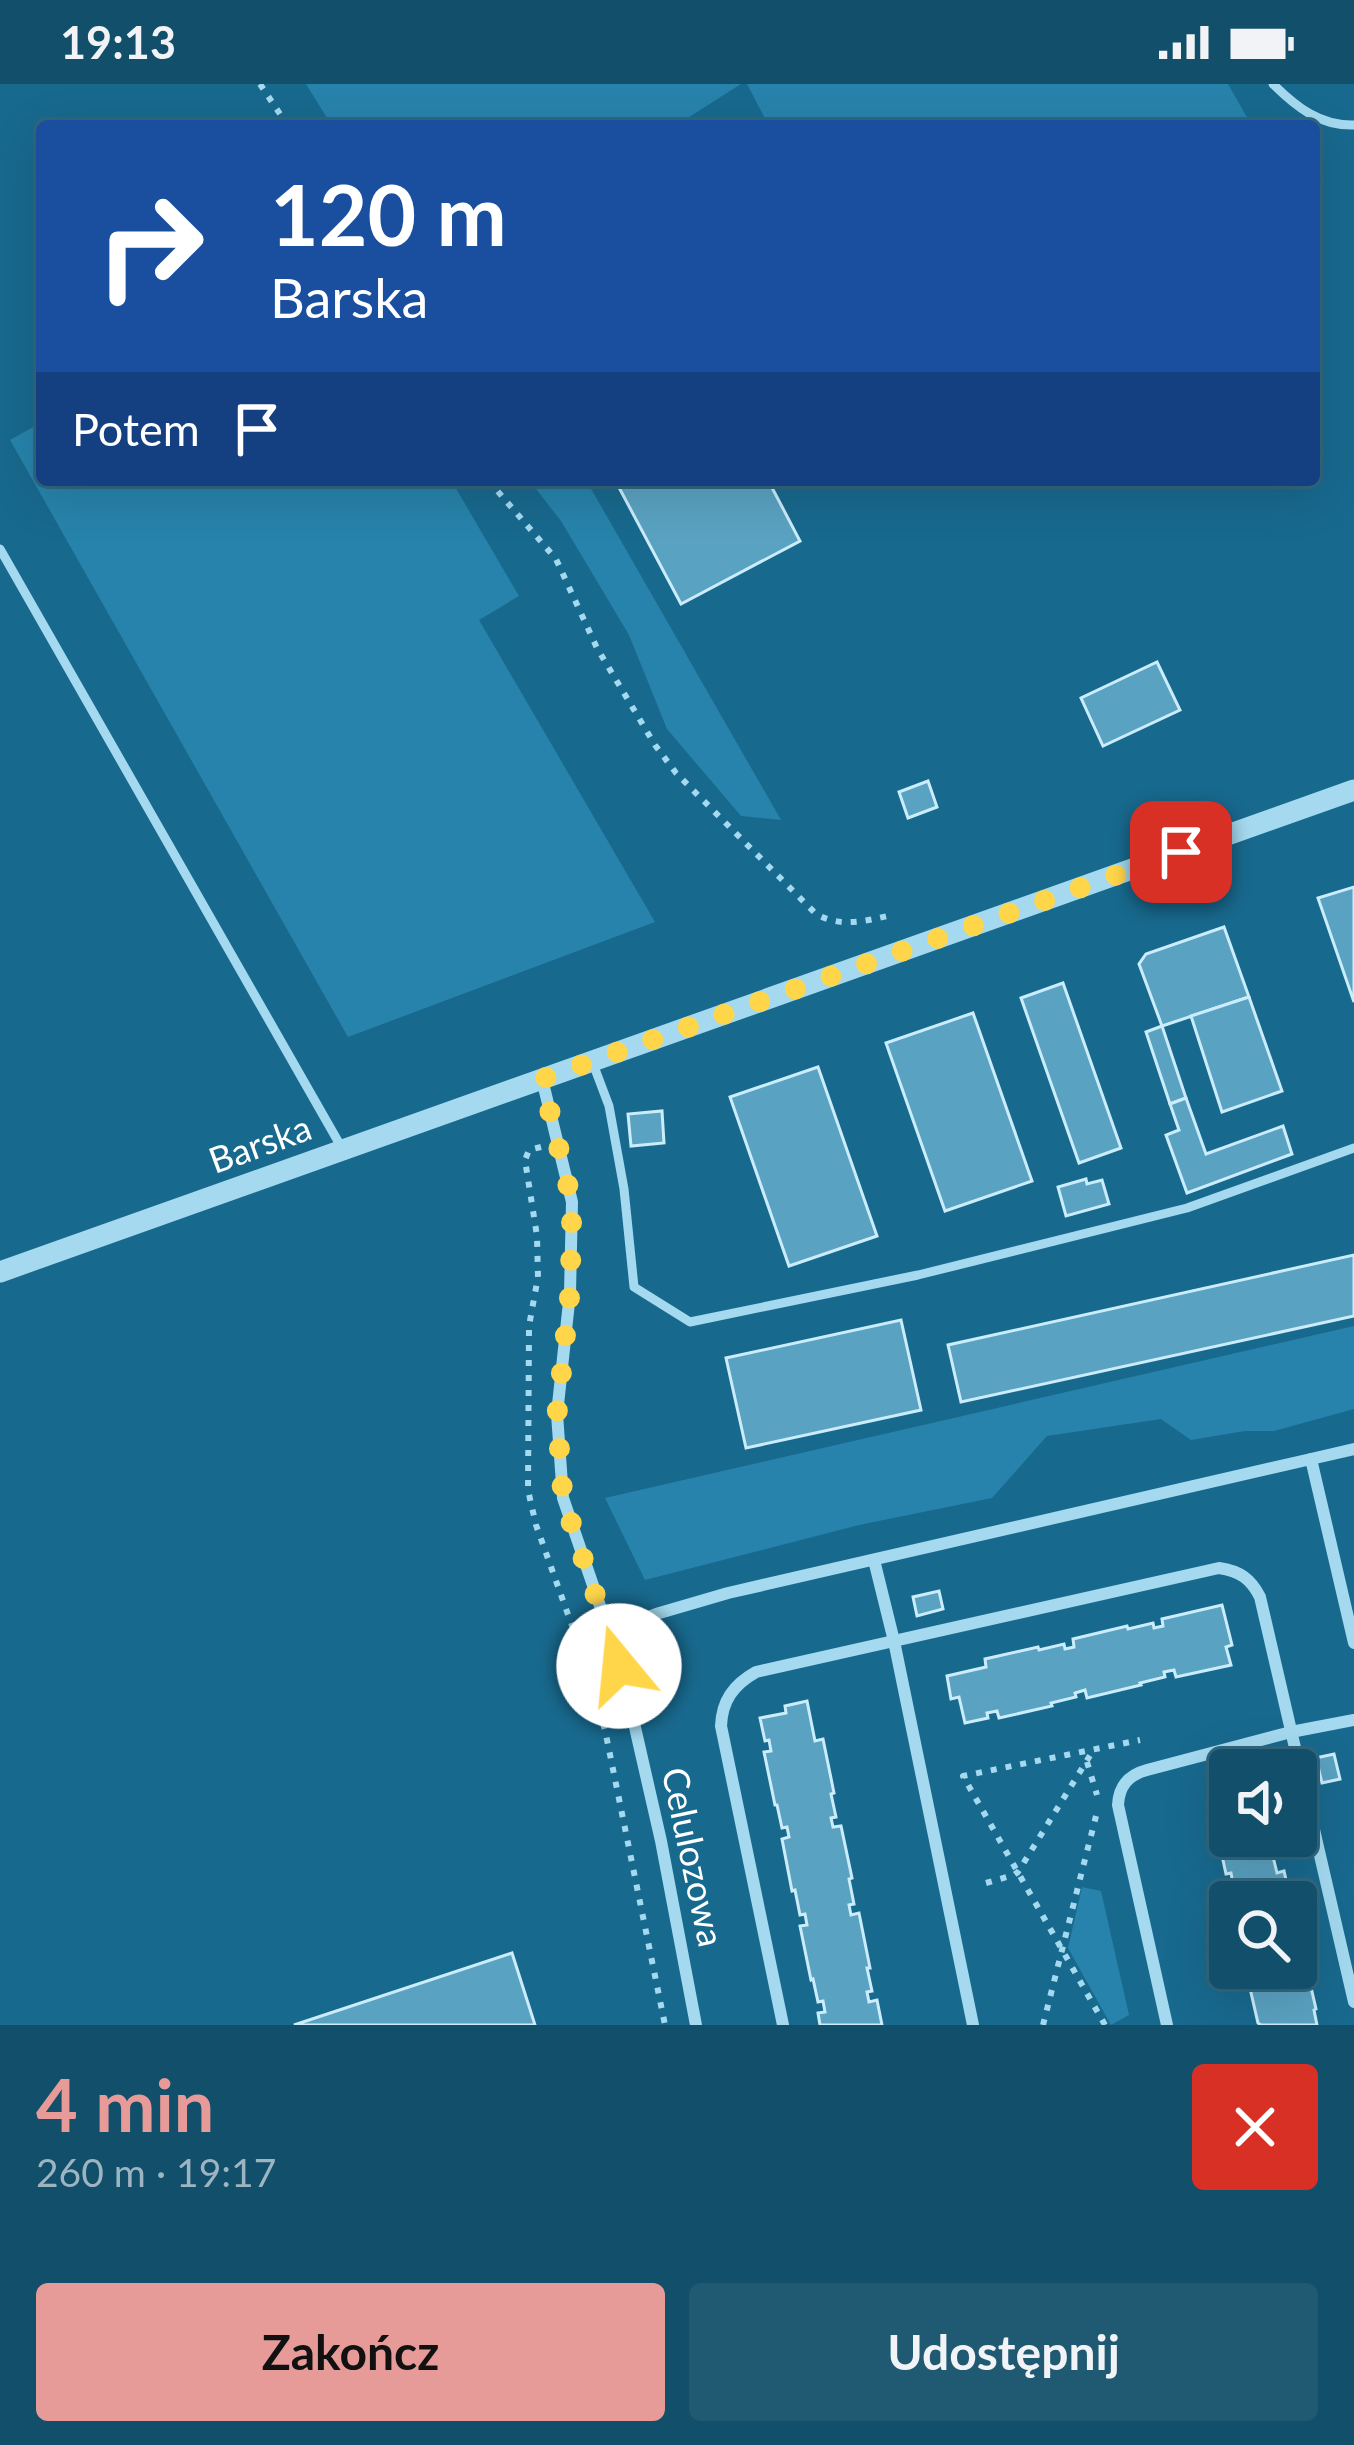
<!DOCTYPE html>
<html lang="pl">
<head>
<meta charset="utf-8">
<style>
  :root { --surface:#124f6a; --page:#1f5972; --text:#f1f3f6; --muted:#9cb5c1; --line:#31667e; --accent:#e69b98 }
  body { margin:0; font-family:Lato,sans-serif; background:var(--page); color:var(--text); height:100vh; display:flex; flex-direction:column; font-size:45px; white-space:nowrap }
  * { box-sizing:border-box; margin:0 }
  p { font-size:39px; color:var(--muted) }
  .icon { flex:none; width:66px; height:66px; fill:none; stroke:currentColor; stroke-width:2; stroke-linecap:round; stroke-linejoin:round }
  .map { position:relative; height:1941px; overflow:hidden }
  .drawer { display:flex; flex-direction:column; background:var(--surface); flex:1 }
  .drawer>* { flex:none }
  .top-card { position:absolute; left:36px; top:36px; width:1284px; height:366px; border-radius:12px; box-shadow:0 12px 48px #0002,0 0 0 3px var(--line); background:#1a4fa0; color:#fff; overflow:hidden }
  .buttons { position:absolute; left:1209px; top:1665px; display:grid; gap:24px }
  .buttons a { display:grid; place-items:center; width:108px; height:108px; border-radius:12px; background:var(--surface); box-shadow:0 12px 48px #0002,0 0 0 3px var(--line); font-size:60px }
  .pin { position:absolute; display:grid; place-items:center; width:102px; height:102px; color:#fff; margin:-51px; border-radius:24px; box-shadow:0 6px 18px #0006 }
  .me { position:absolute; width:132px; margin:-66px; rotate:343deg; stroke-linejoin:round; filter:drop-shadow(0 0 9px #0008) }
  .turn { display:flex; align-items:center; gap:42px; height:252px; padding:0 36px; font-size:54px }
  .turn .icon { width:156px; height:156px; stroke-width:2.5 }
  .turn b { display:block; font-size:84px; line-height:102px }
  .then { display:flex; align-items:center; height:114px; padding:0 36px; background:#0003; gap:24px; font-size:45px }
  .round { display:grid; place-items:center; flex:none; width:126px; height:126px; border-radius:12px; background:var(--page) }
  .head { display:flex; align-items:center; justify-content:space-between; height:204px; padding:0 36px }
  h1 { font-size:72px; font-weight:700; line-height:90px; color:var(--accent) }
  .action { display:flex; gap:24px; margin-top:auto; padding:24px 36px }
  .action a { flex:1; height:138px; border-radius:12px; background:var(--accent); color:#111; font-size:48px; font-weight:700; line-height:138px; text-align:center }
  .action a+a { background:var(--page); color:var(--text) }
  .status { display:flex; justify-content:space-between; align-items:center; height:84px; padding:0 60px; background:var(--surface); direction:ltr }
  .status svg { height:33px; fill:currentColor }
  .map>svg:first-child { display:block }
</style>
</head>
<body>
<div class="status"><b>19:13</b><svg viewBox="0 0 49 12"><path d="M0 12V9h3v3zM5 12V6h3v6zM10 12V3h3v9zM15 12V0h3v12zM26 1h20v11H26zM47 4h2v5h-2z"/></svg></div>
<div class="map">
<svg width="1354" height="1941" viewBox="0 0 1354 1941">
  <rect width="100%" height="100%" fill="#18698e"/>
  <!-- green -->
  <g fill="#2783ab">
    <polygon points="306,0 741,0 675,42 332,42"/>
    <polygon points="747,0 1228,0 1252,42 769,42"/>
    <polygon points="42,338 42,396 451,396 519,512 479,536 655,838 348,953 10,356"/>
    <polygon points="529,396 586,396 781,736 741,732 667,645 629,551 561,437"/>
    <polygon points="1354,1242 1354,1325 1274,1347 1245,1347 1191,1356 1161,1335 1047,1352 992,1414 859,1441 645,1496 605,1414"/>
    <polygon points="1082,1803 1101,1807 1129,1931 1111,1941 1068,1864"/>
  </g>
  <!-- building -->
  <g fill="#5aa2c1" stroke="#caecfb" stroke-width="3">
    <polygon points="615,396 768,396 800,457 681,520"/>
    <polygon points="1157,578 1180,626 1103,662 1081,614"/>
    <polygon points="928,697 937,723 908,734 899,708"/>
    <polygon points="1354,803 1354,918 1318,814"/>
    <polygon points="1224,843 1249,913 1162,942 1139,880 1146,870"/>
    <polygon points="1063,899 1121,1064 1079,1079 1021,914"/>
    <polygon points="1249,913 1282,1007 1222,1028 1191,932"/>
    <polygon points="973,929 1032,1097 945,1127 886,959"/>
    <polygon points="1162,942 1186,1014 1170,1020 1146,948"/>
    <polygon points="818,983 877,1152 789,1182 730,1013"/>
    <polygon points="1186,1014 1206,1070 1283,1042 1292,1070 1187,1109 1166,1051 1179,1046 1170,1020"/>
    <polygon points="662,1027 664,1059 631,1062 628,1030"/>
    <polygon points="1086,1095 1087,1100 1102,1096 1109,1120 1066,1132 1058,1103"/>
    <polygon points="1354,1171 1354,1232 961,1318 948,1261"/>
    <polygon points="901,1236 921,1326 746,1364 726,1274"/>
    <polygon points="939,1507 943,1525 917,1532 913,1513"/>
    <polygon points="1222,1521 1232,1561 1226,1563 1231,1581 1176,1593 1174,1586 1164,1588 1165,1593 1140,1599 1141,1601 1087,1614 1085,1606 1075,1609 1076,1613 1051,1619 1052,1622 999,1634 997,1627 987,1629 988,1634 965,1639 959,1613 951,1615 947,1592 986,1583 985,1575 1038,1563 1039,1566 1064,1560 1065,1565 1074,1563 1073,1555 1127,1542 1128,1545 1153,1539 1154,1544 1163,1542 1162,1535"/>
    <polygon points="807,1617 815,1657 823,1655 834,1709 831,1710 836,1733 831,1734 833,1743 841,1742 852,1794 849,1795 854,1820 849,1821 851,1831 859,1829 870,1884 867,1884 872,1907 867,1908 869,1918 877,1916 882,1941 820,1941 818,1929 825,1928 823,1917 818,1918 813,1895 811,1896 800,1842 807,1841 805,1830 800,1831 795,1806 792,1807 782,1755 789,1753 787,1743 782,1744 777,1721 775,1721 764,1668 771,1667 769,1656 765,1657 760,1634 786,1629 785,1622"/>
    <polygon points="1334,1670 1340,1695 1322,1699 1316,1674"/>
    <polygon points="1256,1752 1268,1752 1277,1789 1284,1787 1291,1818 1230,1818 1230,1821 1226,1801 1233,1800 1231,1789 1226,1790 1221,1767 1247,1761 1246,1754"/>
    <polygon points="512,1869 535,1941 294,1941"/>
    <polygon points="1296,1871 1297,1875 1304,1873 1316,1925 1314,1926 1317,1941 1261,1941 1258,1939 1246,1887 1253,1884 1296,1884"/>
  </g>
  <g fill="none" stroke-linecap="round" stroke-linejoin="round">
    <!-- path -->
    <g stroke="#a4d9ef" stroke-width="6" stroke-dasharray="6 9" stroke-linecap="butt">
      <polyline points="260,0 288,42"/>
      <path d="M488,396L556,475L597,564L655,661L676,689L816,830C841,844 865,837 892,831"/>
      <polyline points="541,1063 529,1066 525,1076 537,1152 538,1193 529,1242 528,1406 536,1441 580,1564 605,1646 665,1941"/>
      <polyline points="1087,1678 1097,1711"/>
      <polyline points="986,1799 1014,1791 1018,1788 1094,1665"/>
      <polyline points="1043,1941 1096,1732"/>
      <polyline points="1105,1941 963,1692 1140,1656"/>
    </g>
    <!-- service -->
    <g stroke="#a4d9ef" stroke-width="9">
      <path d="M1273,0C1296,23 1320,42 1354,41"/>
      <polyline points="0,465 343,1066"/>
      <polyline points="592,977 609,1022 624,1105 634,1203 690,1238 918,1191 1187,1124 1354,1064"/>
    </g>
    <!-- minor -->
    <g stroke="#a4d9ef" stroke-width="12">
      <polyline points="542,995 572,1118 570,1209 557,1330 563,1414 609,1548 629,1617 661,1757 696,1941"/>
      <polyline points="1311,1375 1354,1365"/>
      <polyline points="874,1476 894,1557 973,1941"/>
      <polyline points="609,1548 656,1530 728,1509 1311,1375 1354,1559"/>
      <path d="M783,1941L721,1642C722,1617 733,1601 756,1588L1219,1484C1240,1487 1251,1495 1260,1513L1354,1918"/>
      <path d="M1167,1941L1118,1721C1119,1702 1128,1691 1147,1686L1291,1648L1354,1636"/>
    </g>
    <!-- tertiary -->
    <polyline stroke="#a4d9ef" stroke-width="21" points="0,1188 1354,706"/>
  </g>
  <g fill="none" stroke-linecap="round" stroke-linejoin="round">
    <!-- route -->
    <polyline stroke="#ffd54a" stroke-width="21" stroke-dasharray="0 37.8" points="619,1582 563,1414 557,1330 570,1209 572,1118 542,995 1181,768"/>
  </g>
  <g text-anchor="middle" stroke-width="12" stroke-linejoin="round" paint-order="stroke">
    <!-- street labels -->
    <g font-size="36" fill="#fff" stroke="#18698e">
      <text transform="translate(260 1060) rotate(-20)" y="13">Barska</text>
      <text transform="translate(693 1773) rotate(78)" y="13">Celulozowa</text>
    </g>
  </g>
</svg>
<div class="buttons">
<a><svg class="icon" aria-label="sound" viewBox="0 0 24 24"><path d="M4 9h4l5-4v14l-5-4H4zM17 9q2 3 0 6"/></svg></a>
<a><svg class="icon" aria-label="search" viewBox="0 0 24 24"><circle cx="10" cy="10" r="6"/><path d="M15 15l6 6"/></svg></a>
</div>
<div class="pin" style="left:1181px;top:768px;background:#d93025"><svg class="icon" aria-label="arrive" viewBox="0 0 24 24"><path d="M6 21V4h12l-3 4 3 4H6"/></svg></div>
<svg class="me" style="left:619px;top:1582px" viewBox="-20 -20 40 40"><circle r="19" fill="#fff"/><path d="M0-13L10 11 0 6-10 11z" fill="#ffd54a"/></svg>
<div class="top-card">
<div class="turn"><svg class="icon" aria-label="right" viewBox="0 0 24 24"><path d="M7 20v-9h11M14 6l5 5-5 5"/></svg><div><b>120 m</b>Barska</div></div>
<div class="then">Potem<svg class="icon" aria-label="arrive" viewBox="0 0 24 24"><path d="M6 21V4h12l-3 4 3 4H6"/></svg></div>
</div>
</div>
<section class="drawer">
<div class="head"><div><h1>4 min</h1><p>260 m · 19:17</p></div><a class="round" style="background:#d93025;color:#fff"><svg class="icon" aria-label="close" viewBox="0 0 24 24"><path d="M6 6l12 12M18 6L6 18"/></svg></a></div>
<div class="action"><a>Zakończ</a><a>Udostępnij</a></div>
</section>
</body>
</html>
